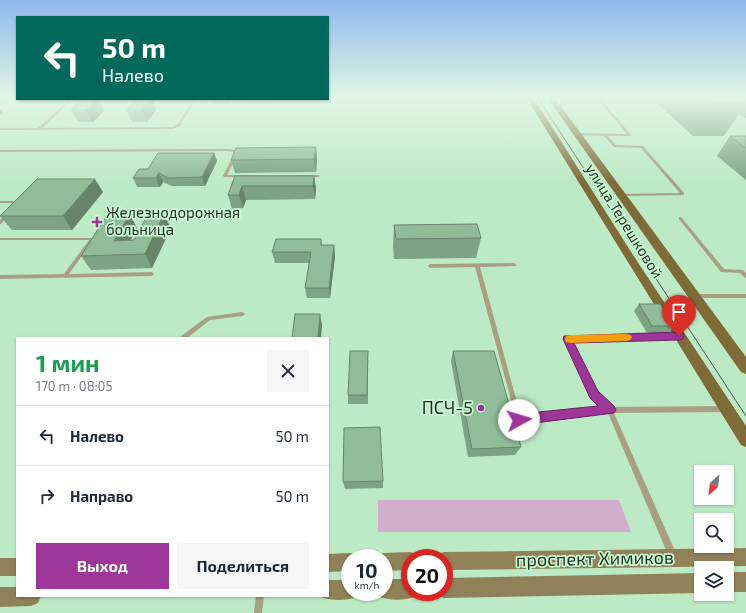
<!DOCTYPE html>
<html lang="ru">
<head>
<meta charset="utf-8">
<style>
  :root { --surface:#fff; --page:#f6f6f7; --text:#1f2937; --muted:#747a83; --line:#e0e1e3; --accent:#9e3699 }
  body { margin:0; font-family:"Exo 2",sans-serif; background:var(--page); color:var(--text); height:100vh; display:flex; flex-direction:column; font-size:15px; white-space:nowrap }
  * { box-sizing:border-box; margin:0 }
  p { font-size:13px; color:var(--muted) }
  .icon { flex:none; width:22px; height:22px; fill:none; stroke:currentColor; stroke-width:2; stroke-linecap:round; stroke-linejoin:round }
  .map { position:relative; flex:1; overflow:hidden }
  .panel { position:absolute; left:16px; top:337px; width:313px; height:260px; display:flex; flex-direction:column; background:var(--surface); border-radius:0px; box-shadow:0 1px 3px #0004 }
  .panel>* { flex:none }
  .hud { position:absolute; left:16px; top:16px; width:313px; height:84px; border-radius:0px; box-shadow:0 1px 3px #0004; background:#00695c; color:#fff; overflow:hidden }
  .needle { width:26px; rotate:207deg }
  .tools { position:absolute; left:694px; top:465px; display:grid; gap:8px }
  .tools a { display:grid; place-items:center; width:40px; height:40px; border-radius:0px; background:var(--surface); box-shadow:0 1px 3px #0004; font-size:20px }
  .speed { position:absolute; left:341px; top:549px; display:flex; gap:8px; font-size:20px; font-weight:700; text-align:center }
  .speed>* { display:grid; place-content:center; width:52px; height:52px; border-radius:50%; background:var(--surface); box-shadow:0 1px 3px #0004; line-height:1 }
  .speed small { font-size:10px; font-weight:400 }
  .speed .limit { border:6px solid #d22; background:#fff; color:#111 }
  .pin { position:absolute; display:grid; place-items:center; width:34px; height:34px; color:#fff; margin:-41px -17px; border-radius:50% 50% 50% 0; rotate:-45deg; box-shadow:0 0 4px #0007 }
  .pin .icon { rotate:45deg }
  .me { position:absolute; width:44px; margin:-22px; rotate:84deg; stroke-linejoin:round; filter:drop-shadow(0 0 3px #0008) }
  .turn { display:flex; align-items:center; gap:14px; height:84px; padding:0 20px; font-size:18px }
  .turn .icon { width:52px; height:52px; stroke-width:2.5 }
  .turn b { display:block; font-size:28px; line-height:34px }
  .round { display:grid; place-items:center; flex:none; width:42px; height:42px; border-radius:0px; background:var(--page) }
  .summary { display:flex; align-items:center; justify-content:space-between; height:68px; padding:0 20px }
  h1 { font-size:24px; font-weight:700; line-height:30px; color:#1e9e55 }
  .button { display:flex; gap:8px; margin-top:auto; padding:8px 20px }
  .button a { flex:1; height:46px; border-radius:0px; background:var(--accent); color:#fff; font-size:16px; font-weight:700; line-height:46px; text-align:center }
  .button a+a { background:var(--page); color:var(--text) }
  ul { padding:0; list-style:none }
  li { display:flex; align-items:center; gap:12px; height:60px; padding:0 20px; border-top:1px solid var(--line) }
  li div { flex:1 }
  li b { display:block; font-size:15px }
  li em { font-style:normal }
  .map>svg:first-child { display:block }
</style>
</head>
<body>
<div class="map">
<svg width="746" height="613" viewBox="0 0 746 613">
  <rect width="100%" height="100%" fill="#bceac4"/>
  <!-- green -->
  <polygon fill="#d1aecd" points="378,500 619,500 631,532 378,532"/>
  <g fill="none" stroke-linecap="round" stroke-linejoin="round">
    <!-- lane -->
    <g fill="#a99f84" fill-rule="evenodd">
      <polygon points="596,97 599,97 631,135 629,136 608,136 616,145 643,146 684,193 684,195 620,196 620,194 621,194 680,193 641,148 614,147 604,136 576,135 575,134 577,133 627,134"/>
      <polygon points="70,99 73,99 42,128 173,127 177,125 194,99 196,99 179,127 173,129 0,130 0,128 38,128"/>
      <polygon points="228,149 237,150 239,151 227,175 318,175 320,176 318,177 224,177 223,176 235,152 228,151 0,152 0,150"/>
      <polygon points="0,201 19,201 21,202 19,203 0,203"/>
      <polygon points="6,214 7,214 9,215 1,224 0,224 0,220"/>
      <polygon points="679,217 681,217 724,269 743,270 746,273 746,278 744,277 740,273 721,272 679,219"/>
      <polygon points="0,238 92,238 94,239 69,274 152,272 154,274 152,276 0,279 0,275 64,274 89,240 0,240"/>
      <polygon points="514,263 516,264 516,266 480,267 521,417 604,408 592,396 564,339 565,337 567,337 679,334 681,334 682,336 681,338 679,338 571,341 596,392 611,407 725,406 727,407 728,409 727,411 725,412 614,413 675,551 676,554 675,557 672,558 669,557 608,413 519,423 517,422 475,267 430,268 428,266 430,264"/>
      <polygon points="695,294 746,294 746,298 695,298 693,296"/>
      <polygon points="242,312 244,313 245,314 244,315 242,316 210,320 187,338 180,338 181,336 207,317"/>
      <polygon points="256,596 264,596 262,613 254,613"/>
    </g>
    <!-- secondary -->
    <g fill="#908159" fill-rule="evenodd">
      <polygon points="746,548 746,566 444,570 444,558 436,558 437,554 444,552"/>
      <polygon points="410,552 417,554 418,558 410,558 410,570 384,571 384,558 376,558 377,555 384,553"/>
      <polygon points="350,553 357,555 358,558 350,558 350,571 328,572 328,554"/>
      <rect x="0" y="558" width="17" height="18"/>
      <rect x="727" y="572" width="19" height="20"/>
      <polygon points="701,573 701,593 444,598 437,595 436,592 444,592 444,578"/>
      <path d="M384,579H410V592H418L417,596C405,601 389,601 377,596L376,592H384Z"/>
      <path d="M328,580H350V592H359L357,597C346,601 332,601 321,597L328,596Z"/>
      <polygon points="0,587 17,587 17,596 41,596 38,603 31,606 0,607"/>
    </g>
    <!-- primary -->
    <g fill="#7e6b38" fill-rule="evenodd">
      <polygon points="526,97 533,97 633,255 746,426 746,447 741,445"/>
      <polygon points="547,97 554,97 746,357 746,374 741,372"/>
    </g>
    <!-- tram -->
    <polyline stroke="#47604c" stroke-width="1" points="537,97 746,416"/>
  </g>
  <!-- wall -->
  <g fill="#7ca383">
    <polygon points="650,97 746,97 746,118 739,114 724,136 693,136"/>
    <polygon points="83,99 98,99 104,111 93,122 78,122 71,110"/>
    <polygon points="136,99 152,99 156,110 147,122 132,122 127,110"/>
    <polygon points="212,99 232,99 229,104 213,104"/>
    <polygon points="247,99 272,99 270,104 248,104"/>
    <polygon points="730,136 746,136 746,180 717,156"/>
    <polygon points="316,147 317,160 316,172 235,173 231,160"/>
    <polygon points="214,153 217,161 205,186 172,186 163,182 160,187 137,187 133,178 148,169"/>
    <polygon points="235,176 314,176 316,189 315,199 246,200 243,208 232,209 228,195"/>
    <polygon points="103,192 72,230 12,230 0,216"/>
    <polygon points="164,214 171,228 152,268 91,270 81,256 137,228 131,240 134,240"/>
    <polygon points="394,225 481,238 476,258 394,259 393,246"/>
    <polygon points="321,239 322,245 334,245 335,256 330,298 307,298 305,288 309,263 275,263 272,252"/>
    <polygon points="639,304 675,326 669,333 647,333 634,311"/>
    <polygon points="368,351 368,404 348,404 348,395"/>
    <polygon points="453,351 521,447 515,455 468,457 451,361"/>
    <polygon points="383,481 383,488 345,489 343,482"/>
  </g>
  <!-- shaded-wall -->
  <g fill="#65846a">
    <polygon points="97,99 98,99 104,111 93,122 86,110"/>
    <polygon points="151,99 152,99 156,110 147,122 142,110"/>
    <polygon points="228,99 232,99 229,104"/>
    <polygon points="269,99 272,99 270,104"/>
    <polygon points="0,109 3,113 0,115"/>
    <polygon points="316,147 317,160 316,172 314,159"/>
    <polygon points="214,153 217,161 205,186 202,177"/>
    <polygon points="159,173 163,182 160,187 156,178"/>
    <polygon points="314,176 316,189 315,199 313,186"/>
    <polygon points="95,179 103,192 72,230 63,216"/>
    <polygon points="242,186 246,200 243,208 239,195"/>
    <polygon points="130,214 137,228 123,254 114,241"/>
    <polygon points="164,214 171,228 152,268 145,254"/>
    <polygon points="334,245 335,256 330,298 329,288"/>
    <polygon points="320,314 322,325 321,338 318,338"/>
  </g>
  <!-- building -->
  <g fill="#90bd98" stroke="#65846a">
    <polygon points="705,97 738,97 746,103 713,103"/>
    <polygon points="83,99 97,99 86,110 71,110"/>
    <polygon points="136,99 151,99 142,110 127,110"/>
    <polygon points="730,136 746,136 746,148"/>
    <polygon points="316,147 314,159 231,160 236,148"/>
    <polygon points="158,153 214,153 202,177 168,178 159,173 156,178 133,178 139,169 148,169"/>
    <polygon points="235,176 314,176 313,186 242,186 239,195 228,195"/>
    <polygon points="37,179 95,179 63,216 0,216"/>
    <polygon points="130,214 114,241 134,240 148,214 164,214 145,254 81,256 107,215"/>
    <polygon points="477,224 481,238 396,239 394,225"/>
    <polygon points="276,239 321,239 321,245 334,245 329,288 305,288 311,252 272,252"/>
    <polygon points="639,304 660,304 675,326 652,326"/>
    <polygon points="295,314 320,314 318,338 292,338"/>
    <polygon points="350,351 368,351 367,395 348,395"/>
    <polygon points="453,351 494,351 521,447 472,449"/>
    <polygon points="380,427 383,481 343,482 344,428"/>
  </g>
  <!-- sky -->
  <linearGradient id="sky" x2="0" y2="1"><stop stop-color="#8fb8ef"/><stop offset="0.53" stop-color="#e1f6e4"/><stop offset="1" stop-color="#e1f6e4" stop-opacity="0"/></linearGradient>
  <rect width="746" height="183" fill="url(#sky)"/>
  <!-- route -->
  <polygon fill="#9e3699" stroke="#672363" points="679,332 683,333 684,336 683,339 679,340 574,343 598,391 614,406 616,410 614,413 519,425 515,423 513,420 515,416 519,414 598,406 590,398 563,339 564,336"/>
  <!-- slow -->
  <polygon fill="#f59e0b" points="627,334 630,335 632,337 630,340 627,341 570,343 566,342 565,339 566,336 570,335"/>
  <!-- markers -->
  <g fill="#9e3699" stroke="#c9f8d1" stroke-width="1.5">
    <path d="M95 216h4v4h4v4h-4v4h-4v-4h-4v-4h4z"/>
    <circle cx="481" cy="408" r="4"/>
  </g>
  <g text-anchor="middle" stroke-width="3.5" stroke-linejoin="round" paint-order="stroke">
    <!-- poi labels -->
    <g font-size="15" fill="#1f3123" stroke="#c9f8d1" text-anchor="start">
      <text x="106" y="218">Железнодорожная<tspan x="106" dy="17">больница</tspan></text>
    </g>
    <!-- street labels -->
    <g font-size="15" fill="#1f3123" stroke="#c9f8d1">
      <text transform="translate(624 221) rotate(58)" y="5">улица Терешковой</text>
    </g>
    <!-- near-poi labels -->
    <g font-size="18" fill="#1f3123" stroke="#c9f8d1" text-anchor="end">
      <text x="473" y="414">ПСЧ-5</text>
    </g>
    <!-- near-street labels -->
    <g font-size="18" fill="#1f3123" stroke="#c9f8d1">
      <text transform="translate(595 559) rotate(-1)" y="6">проспект Химиков</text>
    </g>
  </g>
</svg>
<div class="tools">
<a><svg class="needle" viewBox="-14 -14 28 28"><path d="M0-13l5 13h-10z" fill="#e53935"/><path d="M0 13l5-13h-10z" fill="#747a83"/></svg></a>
<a><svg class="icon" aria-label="search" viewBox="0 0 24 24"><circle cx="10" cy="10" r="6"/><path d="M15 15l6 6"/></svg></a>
<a><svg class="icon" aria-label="layers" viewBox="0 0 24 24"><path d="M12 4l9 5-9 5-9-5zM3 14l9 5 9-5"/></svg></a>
</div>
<div class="speed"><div>10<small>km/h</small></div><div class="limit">20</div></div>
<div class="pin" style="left:679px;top:336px;background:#d93025"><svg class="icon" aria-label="arrive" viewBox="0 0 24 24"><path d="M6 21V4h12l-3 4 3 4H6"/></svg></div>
<svg class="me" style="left:519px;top:420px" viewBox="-20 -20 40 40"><circle r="19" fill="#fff"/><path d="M0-13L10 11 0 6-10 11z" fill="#9e3699"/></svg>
<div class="hud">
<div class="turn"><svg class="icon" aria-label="left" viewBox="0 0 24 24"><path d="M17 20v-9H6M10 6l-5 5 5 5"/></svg><div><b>50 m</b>Налево</div></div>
</div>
<section class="panel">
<div class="summary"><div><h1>1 мин</h1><p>170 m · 08:05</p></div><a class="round"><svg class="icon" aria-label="close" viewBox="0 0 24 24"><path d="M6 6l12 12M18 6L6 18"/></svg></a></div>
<ul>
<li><svg class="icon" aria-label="left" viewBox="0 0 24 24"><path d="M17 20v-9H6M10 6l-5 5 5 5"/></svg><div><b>Налево</b></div><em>50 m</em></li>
<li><svg class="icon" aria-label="right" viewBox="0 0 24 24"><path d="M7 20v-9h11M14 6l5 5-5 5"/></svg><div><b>Направо</b></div><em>50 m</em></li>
</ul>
<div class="button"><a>Выход</a><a>Поделиться</a></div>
</section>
</div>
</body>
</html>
